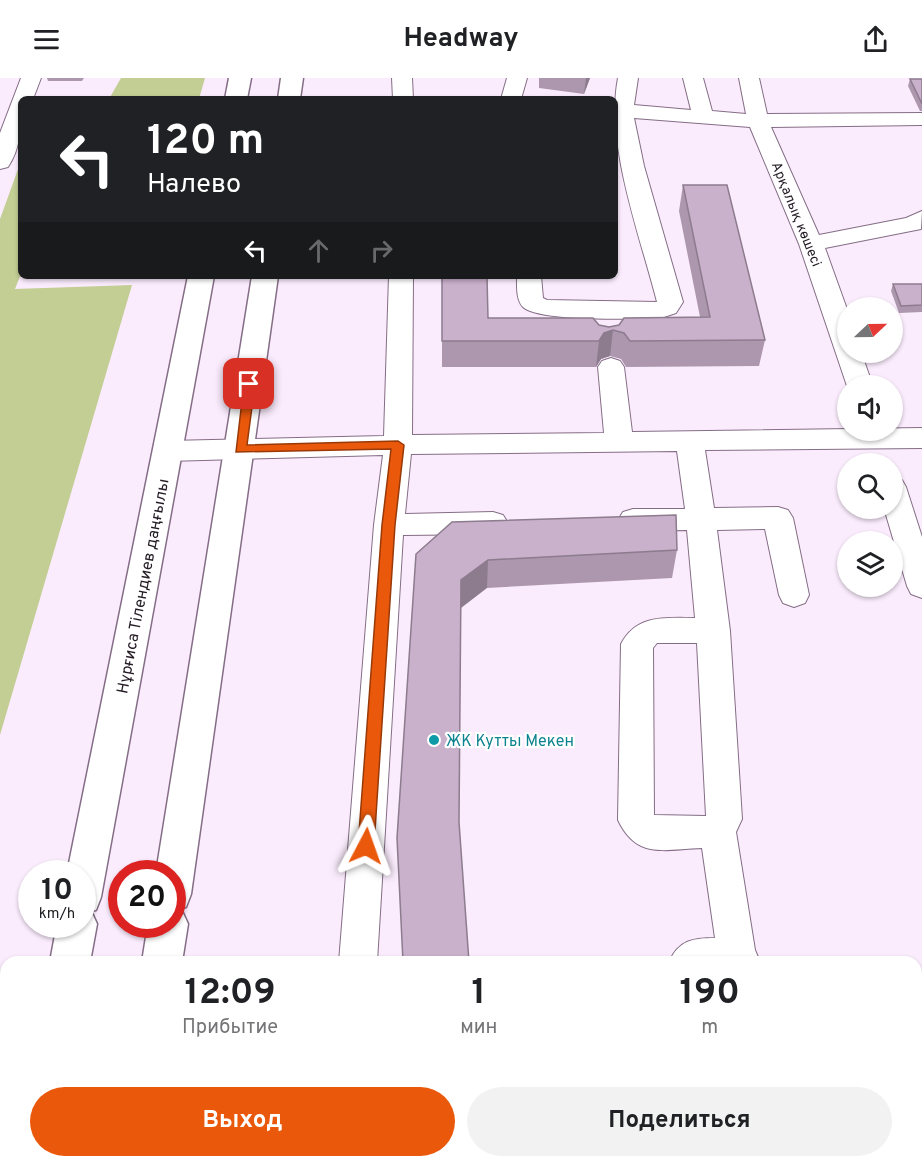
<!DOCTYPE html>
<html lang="ru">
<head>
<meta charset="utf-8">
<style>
  :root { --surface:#fff; --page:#f2f2f2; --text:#202124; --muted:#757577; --accent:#ea580c }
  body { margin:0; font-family:Overpass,sans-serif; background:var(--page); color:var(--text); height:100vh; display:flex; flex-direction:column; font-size:22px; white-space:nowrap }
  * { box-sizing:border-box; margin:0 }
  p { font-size:20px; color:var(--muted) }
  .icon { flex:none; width:33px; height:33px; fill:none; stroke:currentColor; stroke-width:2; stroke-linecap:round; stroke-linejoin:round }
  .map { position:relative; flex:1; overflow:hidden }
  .drawer { position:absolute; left:0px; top:878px; width:922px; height:212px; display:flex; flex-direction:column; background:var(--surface); border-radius:18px 18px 0 0; box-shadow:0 2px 4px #0004 }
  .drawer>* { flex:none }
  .guide { position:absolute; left:18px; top:18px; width:600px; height:183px; border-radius:9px; box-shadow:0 2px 4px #0004; background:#202124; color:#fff; overflow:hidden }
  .needle { width:39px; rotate:68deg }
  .fabs { position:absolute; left:837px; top:219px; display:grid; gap:12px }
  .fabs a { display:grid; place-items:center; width:66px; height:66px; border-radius:50%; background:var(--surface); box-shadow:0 2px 4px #0004; font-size:30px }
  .speed { position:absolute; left:18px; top:782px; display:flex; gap:12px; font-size:30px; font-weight:700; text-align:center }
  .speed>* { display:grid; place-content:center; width:78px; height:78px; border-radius:50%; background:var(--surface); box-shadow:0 2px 4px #0004; line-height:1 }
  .speed small { font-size:15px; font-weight:400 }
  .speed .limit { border:9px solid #d22; background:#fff; color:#111 }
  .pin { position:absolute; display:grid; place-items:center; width:51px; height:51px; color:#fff; margin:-26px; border-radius:12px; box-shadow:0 3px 9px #0006 }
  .me { position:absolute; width:66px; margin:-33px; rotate:4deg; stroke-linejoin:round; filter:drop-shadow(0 0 4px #0008) }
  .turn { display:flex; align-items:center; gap:21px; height:126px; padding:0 30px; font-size:27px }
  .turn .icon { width:78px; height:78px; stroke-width:2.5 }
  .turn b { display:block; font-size:42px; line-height:51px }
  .lanes { display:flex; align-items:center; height:57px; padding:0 30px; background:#0003; justify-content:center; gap:30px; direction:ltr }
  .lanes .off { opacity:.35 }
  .eta { display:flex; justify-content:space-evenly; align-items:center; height:102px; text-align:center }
  .eta b { font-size:36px; font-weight:700; line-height:42px }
  .action { display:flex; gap:12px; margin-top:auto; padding:12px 30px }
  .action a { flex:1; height:69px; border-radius:36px; background:var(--accent); color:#fff; font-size:24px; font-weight:700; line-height:69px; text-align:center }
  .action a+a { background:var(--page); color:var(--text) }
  header { display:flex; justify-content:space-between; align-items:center; height:78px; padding:0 30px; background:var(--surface); font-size:27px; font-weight:700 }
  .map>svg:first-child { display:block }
</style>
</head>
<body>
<header><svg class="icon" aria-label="menu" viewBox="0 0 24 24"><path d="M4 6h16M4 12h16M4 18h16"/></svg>Headway<svg class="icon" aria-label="share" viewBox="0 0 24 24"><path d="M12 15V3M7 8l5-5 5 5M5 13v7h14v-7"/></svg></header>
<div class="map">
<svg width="922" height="1088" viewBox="0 0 922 1088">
  <rect width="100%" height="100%" fill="#fbecfd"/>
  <!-- green -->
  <g fill="#c2ce94">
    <polygon points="121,0 205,0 199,21 109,21"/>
    <polygon points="21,83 21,196 15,211 132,207 0,657 0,141"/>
  </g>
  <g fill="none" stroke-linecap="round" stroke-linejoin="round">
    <!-- minor casing -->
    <g stroke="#846d86" stroke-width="2">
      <g id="minor">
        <path d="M21,0H41L33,21H21C21,45 22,68 8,89L0,91V55Z"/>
        <polygon points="392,0 412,0 413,21 393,21"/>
        <polygon points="507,0 527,0 521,21 501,21"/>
        <path d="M618,0H638L634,27L691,32L683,0H703L712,33L746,36L739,0H759L767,36L922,35V47L771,49L819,157L906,140L922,133L921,151L825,170L848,234V274H861L873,308H847L799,166L750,49L634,40L644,88L683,224L676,235L658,241C632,240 539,244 523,229C516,222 517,208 517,198H541L543,220L547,222L657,224C640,157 605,66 618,0Z"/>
        <path d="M389,198H413L412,357L604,355L598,289L602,283L611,280L620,283L624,289L632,354L922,350V370L705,372L714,430L778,429L788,432L793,440L809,517L805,525L794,529L783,525L779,517L765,451L717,452L730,553L742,741L736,754L755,872L760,884H669C679,862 693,860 715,860L702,770C664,771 637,782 618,742L621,566C637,536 665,540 695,540L687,452L633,453L623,450L618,442L623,434L633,431H685L677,373L411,376L405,436L493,434L503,437L508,445L503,453L493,456L403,457L377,884H339L374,447L383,377L168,383L158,380L154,373L158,366L168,363L384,358ZM657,565H697L706,738L654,737L653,570Z"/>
        <polygon points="892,399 902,402 906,409 922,459 922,520 911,516 907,508 884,430 892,430"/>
        <rect x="0" y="966" width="6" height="40"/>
        <rect x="336" y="1083" width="42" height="5"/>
        <rect x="672" y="1083" width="42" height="5"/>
        <polygon points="744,1083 786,1083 787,1088 745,1088"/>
      </g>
    </g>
    <!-- major casing -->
    <g stroke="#846d86" stroke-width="3">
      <g id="major">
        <polygon points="229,0 251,0 247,21 225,21"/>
        <polygon points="281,0 303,0 300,21 278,21"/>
        <polygon points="188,198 214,198 101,819 96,832 91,833 97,846 90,884 50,884 57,846 82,846 82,795 67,795"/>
        <polygon points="252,198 278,198 191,816 186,829 178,831 182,833 188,846 182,884 142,884 148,846 172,846 172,795 156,795"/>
        <polygon points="10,1083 54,1083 53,1088 9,1088"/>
        <polygon points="111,1083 155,1083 154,1088 110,1088"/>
      </g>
    </g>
    <!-- minor -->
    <use href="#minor" fill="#fff" fill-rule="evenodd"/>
    <!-- major -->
    <use href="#major" fill="#fff" fill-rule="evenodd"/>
  </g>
  <!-- wall -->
  <g fill="#ad97af">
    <polygon points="47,0 84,0 82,3 48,3"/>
    <polygon points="539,0 590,0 584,16 539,10"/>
    <polygon points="910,1 922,1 922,33 920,33 908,8"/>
    <polygon points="683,107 765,262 759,288 626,289 621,281 610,278 601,281 596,289 442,289 442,263 488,240 599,247 609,249 700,239 679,133"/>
    <polygon points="893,206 922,206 922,234 899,235 891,213"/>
    <polygon points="677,472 672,500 487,510 416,476"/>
  </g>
  <!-- shaded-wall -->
  <g fill="#8d7b8e">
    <polygon points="586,0 590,0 584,16"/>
    <polygon points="613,252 610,278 601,281 596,289 599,263 604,255"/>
    <polygon points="488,482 487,510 461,530 461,502"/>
  </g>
  <!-- building -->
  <g fill="#c9b0cb" stroke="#8d7b8e" stroke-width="1.5">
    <polygon points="910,1 922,1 922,26"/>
    <polygon points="683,107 727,107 765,262 630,263 624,255 613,252 604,255 599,263 442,263 442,198 487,198 488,240 593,240 599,247 609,249 619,247 624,240 710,239"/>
    <polygon points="893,206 922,206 922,227 901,228"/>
    <polygon points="676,437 677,472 488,482 461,502 459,744 469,884 403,884 397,760 416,476 452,444"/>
    <polygon points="413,1083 483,1083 484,1088 413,1088"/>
  </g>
  <!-- route -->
  <polygon fill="#ea580c" stroke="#983908" stroke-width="1.5" points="249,302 255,306 247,367 398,363 404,367 395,447 374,768 372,773 366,775 361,773 358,768 382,447 391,371 236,374 244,306"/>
  <!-- markers -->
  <circle fill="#0f9aa8" stroke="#fff" stroke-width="2" cx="434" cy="662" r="6"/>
  <g text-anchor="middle" stroke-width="4.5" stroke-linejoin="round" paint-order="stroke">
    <!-- far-street labels -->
    <g font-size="14" fill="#251c26" stroke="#fff">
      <text transform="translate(797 136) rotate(68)" y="5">Арқалық көшесі</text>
    </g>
    <!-- street labels -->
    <g font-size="16" fill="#251c26" stroke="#fff">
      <text transform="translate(142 508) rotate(-79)" y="6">Нұрғиса Тілендиев даңғылы</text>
    </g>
    <!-- culture labels -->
    <g font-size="16" fill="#0d838f" stroke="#fff" text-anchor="start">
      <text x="446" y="668">ЖК Кутты Мекен</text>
    </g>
  </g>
</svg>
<div class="fabs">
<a><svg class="needle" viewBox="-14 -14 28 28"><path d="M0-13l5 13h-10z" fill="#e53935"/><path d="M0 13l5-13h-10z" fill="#757577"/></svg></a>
<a><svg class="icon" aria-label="sound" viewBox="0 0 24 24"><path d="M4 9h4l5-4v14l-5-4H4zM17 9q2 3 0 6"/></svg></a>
<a><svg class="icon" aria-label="search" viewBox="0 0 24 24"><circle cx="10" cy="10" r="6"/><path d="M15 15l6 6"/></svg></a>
<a><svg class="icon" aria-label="layers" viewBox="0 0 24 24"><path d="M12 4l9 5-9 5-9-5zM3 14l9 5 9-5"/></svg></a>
</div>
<div class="speed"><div>10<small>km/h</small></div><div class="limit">20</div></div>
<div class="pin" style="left:249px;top:306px;background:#d93025"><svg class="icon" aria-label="arrive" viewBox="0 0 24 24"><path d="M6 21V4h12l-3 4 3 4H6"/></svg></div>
<svg class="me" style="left:366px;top:768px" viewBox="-20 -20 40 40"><path d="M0-17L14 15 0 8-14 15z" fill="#ea580c" stroke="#fff" stroke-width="4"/></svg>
<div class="guide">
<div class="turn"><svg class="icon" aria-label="left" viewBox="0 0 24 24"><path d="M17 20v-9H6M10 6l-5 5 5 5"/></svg><div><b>120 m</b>Налево</div></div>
<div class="lanes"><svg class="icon" aria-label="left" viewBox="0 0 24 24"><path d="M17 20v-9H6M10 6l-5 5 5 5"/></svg><svg class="icon off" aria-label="ahead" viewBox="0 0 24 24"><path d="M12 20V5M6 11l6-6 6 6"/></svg><svg class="icon off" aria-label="right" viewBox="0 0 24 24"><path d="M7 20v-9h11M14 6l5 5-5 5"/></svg></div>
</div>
<section class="drawer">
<div class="eta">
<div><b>12:09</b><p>Прибытие</p></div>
<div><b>1</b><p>мин</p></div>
<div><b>190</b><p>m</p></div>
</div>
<div class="action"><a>Выход</a><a>Поделиться</a></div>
</section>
</div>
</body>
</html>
